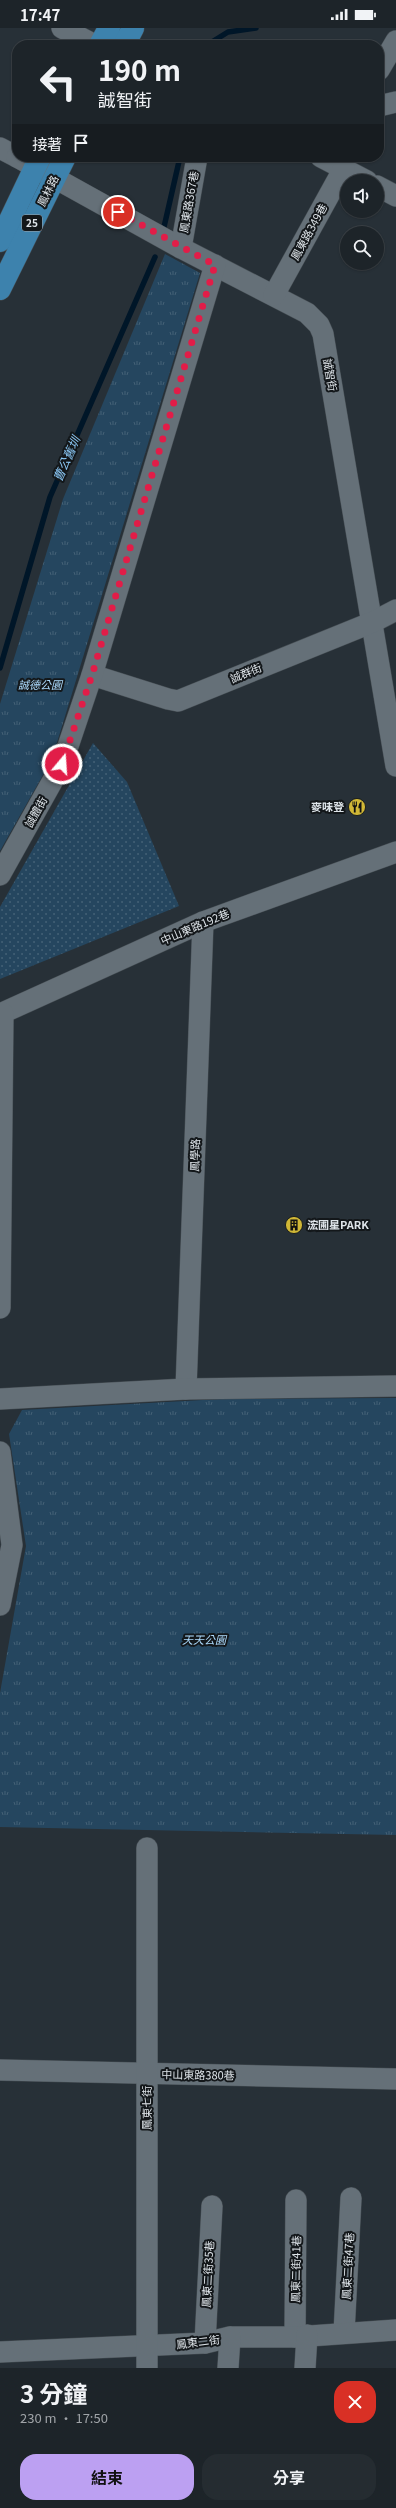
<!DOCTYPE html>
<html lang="zh-TW">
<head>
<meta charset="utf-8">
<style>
  :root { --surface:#1d2429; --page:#252c31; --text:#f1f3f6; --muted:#a0a4a8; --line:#3b4146; --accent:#bca0f2 }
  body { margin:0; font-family:Georgia,"Noto Sans TC",serif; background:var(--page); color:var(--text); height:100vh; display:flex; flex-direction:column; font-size:15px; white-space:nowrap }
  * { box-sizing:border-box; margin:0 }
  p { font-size:13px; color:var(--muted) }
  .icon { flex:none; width:22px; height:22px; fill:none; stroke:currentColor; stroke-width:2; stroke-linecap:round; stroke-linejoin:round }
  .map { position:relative; height:2340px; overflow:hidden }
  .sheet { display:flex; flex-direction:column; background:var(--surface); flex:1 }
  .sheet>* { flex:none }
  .banner { position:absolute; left:12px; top:12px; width:372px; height:122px; border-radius:16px; box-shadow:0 1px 3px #0004,0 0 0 1px var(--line); background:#1d2429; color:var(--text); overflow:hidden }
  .tools { position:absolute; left:340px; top:146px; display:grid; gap:8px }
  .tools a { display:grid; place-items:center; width:44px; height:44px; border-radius:50%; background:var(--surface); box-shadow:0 1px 3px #0004,0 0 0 1px var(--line); font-size:20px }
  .pin { position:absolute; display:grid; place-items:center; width:34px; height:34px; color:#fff; margin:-17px; border:2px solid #fff; border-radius:50%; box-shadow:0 1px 4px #0007 }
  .me { position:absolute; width:44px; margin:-22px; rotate:18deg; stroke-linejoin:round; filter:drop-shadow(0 0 3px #0008) }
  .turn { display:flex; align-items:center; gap:14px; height:84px; padding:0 20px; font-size:18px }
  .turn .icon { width:52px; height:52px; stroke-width:2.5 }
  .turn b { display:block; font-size:28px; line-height:34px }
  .then { display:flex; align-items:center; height:38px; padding:0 20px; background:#0003; gap:8px; font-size:15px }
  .round { display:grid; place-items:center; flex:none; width:42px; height:42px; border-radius:16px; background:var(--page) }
  .summary { display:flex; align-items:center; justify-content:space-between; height:68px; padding:0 20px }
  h1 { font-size:24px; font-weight:700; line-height:30px }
  .action { display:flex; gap:8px; margin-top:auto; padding:8px 20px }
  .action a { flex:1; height:46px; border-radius:16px; background:var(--accent); color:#111; font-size:16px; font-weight:700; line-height:46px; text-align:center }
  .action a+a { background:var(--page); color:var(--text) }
  .status { display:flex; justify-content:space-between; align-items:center; height:28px; padding:0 20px; background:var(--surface); direction:ltr }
  .status svg { height:11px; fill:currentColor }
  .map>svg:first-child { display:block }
</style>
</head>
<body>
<div class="status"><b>17:47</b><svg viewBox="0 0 49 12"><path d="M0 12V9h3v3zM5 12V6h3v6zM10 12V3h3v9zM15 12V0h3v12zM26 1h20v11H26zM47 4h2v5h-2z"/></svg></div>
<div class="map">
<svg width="396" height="2340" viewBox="0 0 396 2340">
  <defs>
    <pattern id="grass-dots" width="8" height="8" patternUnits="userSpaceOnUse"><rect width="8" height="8" fill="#25465f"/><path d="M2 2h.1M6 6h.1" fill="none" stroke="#446176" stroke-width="1.8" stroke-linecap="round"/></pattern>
    <pattern id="park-tufts" width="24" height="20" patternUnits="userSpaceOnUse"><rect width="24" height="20" fill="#25465f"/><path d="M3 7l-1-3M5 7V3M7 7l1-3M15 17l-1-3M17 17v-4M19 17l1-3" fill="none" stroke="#446176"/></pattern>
  </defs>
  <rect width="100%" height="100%" fill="#273037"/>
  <!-- grass -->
  <polygon fill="url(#grass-dots)" points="93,715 127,754 179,878 0,951 0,879"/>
  <!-- park -->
  <g fill="url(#park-tufts)">
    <polygon points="165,226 200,245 52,731 0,823 0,676 63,471"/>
    <polygon points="396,1370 396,1807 0,1799 0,1665 26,1518 9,1406 22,1382 221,1371"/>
  </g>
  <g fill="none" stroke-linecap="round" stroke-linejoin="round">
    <!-- stream -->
    <g stroke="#001628" stroke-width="5.5">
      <polyline points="207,17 228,4 256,0"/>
      <polyline points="164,199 180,129"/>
      <polyline points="0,640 50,469 155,229"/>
    </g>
    <!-- minor casing -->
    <g stroke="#454d53" stroke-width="22">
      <g id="minor">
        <polyline points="62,0 95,17"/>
        <polyline points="379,42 396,13"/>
        <polyline points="379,78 396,74"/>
        <polyline points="0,120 17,129"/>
        <polyline points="17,129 181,220 307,285 319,297 323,306 396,738"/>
        <polyline points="321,129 367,153"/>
        <polyline points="377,158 396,168"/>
        <polyline points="181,220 197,129"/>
        <polyline points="274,267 344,140"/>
        <polyline points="92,647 168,671 178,673 373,594 396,582"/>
        <polyline points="0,847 62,736 92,647 215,237"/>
        <polyline points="0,986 203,894 396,824"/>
        <polyline points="0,1280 3,985"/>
        <polyline points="186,1361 203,894"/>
        <polyline points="0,1371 186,1361 396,1358"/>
        <polyline points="0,1424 12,1517 0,1577"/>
        <polyline points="0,2042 396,2051"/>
        <polyline points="344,2305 351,2170"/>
        <polyline points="295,2309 296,2172"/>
        <polyline points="205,2315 212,2178"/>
        <polyline points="0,2324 205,2315 230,2309 295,2309 396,2302"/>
        <polyline points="147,2340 147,1820"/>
        <polyline points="228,2340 230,2309"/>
        <polyline points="305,2340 307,2307"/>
      </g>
    </g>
    <!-- primary casing -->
    <g stroke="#454d53" stroke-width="23">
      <g id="primary">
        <polyline points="100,17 109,0"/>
        <polyline points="124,17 133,0"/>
        <polyline points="0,213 40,129"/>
        <polyline points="0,261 65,129"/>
      </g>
    </g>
    <!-- minor -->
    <use href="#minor" stroke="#657078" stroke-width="21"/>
    <!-- primary -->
    <use href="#primary" stroke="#3d82ad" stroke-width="22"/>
  </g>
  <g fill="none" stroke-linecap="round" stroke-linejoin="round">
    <!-- route -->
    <polyline stroke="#e11d48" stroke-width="7" stroke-dasharray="0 12.6" points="62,736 92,647 215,237 118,184"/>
  </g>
  <!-- icons -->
  <defs>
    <g id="restaurant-disc" transform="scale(0.9)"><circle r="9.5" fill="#d0b736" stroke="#13171a"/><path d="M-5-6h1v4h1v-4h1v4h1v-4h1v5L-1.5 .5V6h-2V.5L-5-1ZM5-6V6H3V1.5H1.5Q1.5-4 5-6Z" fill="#111"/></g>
    <g id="building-disc" transform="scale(0.9)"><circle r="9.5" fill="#d0b736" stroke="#13171a"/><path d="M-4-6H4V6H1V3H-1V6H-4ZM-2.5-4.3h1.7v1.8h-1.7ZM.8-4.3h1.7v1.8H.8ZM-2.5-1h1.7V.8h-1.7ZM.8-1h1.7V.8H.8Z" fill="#111"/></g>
  </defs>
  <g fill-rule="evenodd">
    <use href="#restaurant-disc" x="357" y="779"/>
    <use href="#building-disc" x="294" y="1197"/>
  </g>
  <g text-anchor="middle" stroke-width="4" stroke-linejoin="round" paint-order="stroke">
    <!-- shield labels -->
    <rect fill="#13171a" stroke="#a1a6ab" stroke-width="1" x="22" y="187" width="20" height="16" rx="3"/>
    <g font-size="10" font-weight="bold" fill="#dee4e9">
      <text x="32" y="199">25</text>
    </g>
    <!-- street labels -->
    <g font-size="11" fill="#dee4e9" stroke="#13171a">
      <text transform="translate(48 163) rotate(-64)" y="4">鳳林路</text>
      <text transform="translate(189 174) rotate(-80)" y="4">鳳東路367巷</text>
      <text transform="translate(309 204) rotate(-61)" y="4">鳳東路349巷</text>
      <text transform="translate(330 347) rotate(80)" y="4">誠智街</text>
      <text transform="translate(246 645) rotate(-22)" y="4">誠群街</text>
      <text transform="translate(36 784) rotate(-61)" y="4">誠體街</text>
      <text transform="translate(195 899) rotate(-23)" y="4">中山東路192巷</text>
      <text transform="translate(195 1127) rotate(-88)" y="4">鳳學路</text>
      <text transform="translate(198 2047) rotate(1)" y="4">中山東路380巷</text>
      <text transform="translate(147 2080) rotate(-90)" y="4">鳳東七街</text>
      <text transform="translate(348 2238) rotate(-87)" y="4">鳳東二街47巷</text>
      <text transform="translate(296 2241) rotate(-89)" y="4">鳳東二街41巷</text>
      <text transform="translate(208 2246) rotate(-87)" y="4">鳳東二街35巷</text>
      <text transform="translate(198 2314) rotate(-7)" y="4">鳳東二街</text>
    </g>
    <!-- park labels -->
    <g font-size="11" font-style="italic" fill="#acdafd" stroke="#13171a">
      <text x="40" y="661">誠德公園</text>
      <text x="204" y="1616">天天公園</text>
    </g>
    <!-- poi labels -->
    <g font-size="11" font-weight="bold" fill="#dee4e9" stroke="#13171a" text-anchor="end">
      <text x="344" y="783">麥味登</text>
      <text x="307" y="1201" text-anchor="start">浤圃星PARK</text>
    </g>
    <!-- water labels -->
    <g font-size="12" font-style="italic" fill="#8bc8f6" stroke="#13171a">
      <text transform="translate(67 431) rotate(-66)" y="4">曹公舊圳</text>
    </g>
  </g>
</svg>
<div class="tools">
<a><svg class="icon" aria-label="sound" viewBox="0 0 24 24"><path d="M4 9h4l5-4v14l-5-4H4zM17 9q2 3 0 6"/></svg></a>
<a><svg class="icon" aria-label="search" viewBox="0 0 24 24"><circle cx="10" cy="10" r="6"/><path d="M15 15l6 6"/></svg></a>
</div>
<div class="pin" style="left:118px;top:184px;background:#d93025"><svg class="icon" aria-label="arrive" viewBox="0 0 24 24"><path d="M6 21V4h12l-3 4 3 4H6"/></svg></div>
<svg class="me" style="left:62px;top:736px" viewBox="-20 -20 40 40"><circle r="17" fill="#e11d48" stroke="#fff" stroke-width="3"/><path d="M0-11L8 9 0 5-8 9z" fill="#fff"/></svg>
<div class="banner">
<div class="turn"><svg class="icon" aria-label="left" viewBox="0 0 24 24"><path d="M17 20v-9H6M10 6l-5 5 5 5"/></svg><div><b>190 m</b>誠智街</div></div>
<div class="then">接著<svg class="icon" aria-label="arrive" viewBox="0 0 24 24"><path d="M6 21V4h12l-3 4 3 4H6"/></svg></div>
</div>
</div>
<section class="sheet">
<div class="summary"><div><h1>3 分鐘</h1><p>230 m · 17:50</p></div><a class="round" style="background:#d93025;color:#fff"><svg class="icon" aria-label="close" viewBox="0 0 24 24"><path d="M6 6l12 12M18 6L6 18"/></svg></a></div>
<div class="action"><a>結束</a><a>分享</a></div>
</section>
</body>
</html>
